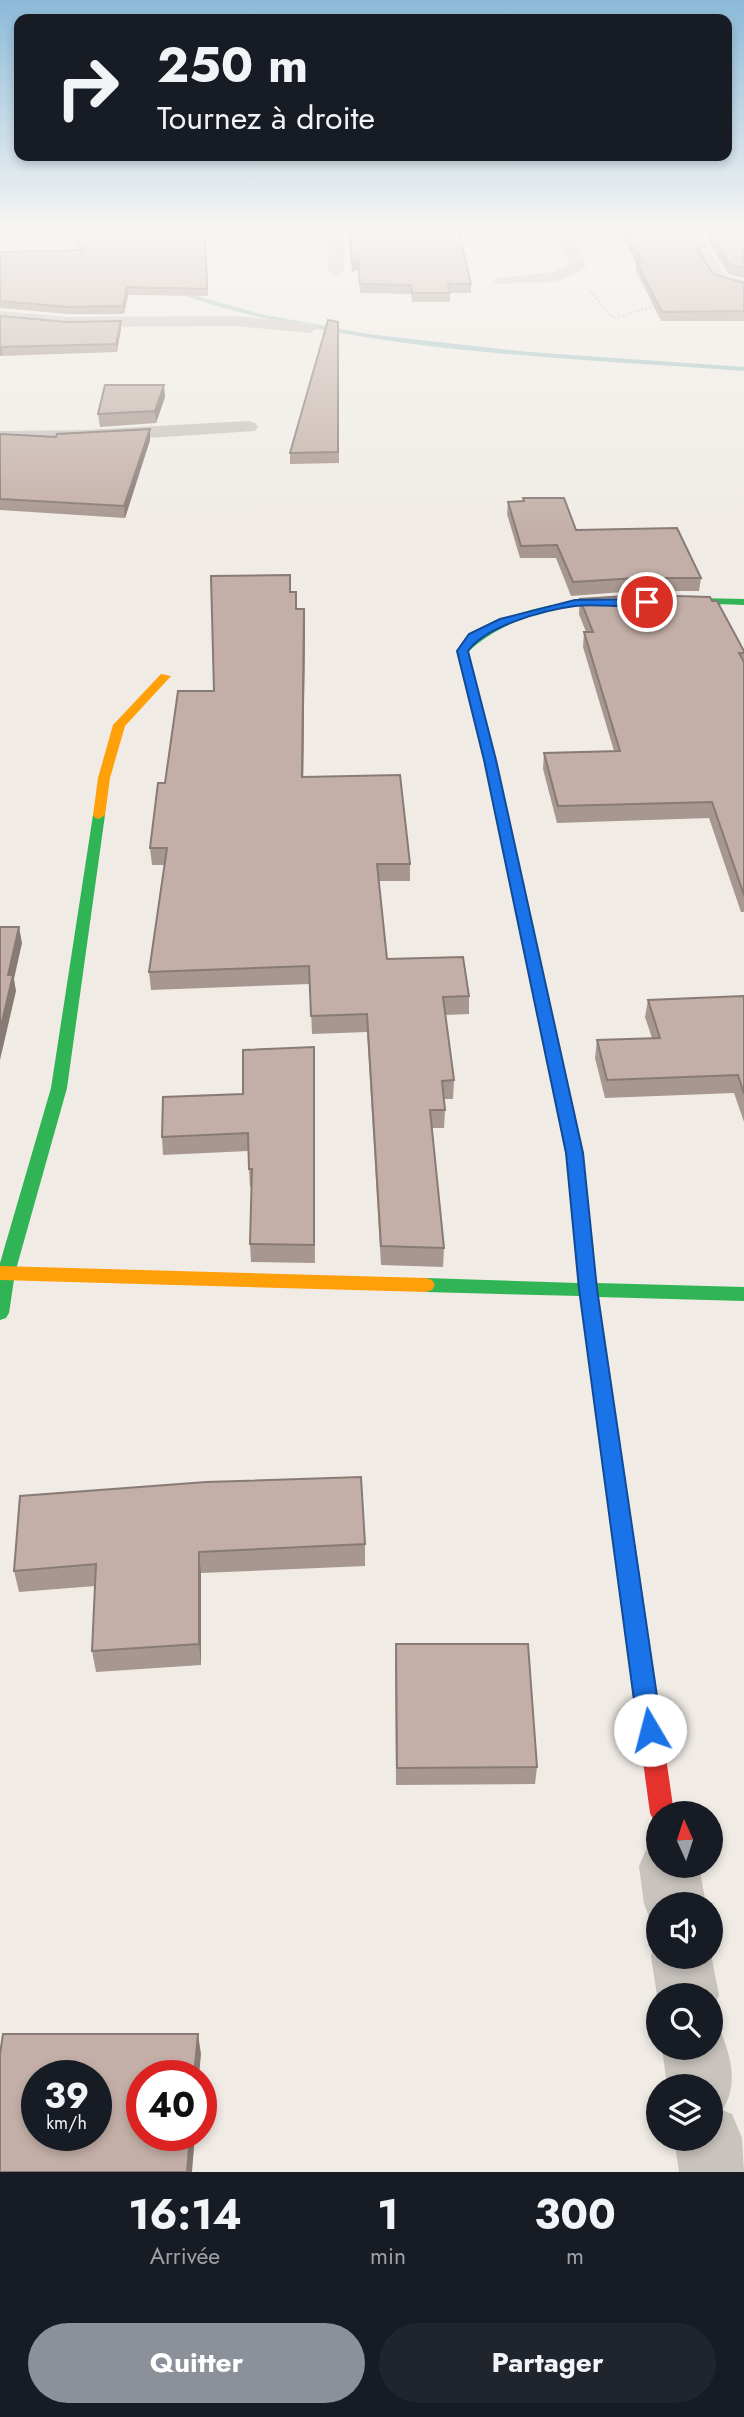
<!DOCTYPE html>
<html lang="fr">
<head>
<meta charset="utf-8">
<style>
  :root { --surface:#171b24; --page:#20242c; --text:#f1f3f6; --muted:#9ea1a6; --accent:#8c9099 }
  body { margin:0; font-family:Jost,sans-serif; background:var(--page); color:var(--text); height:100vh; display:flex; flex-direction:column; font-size:26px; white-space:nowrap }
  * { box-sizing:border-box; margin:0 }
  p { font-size:23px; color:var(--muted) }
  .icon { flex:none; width:38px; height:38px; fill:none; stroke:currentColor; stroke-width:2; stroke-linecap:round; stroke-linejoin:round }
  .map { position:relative; height:2172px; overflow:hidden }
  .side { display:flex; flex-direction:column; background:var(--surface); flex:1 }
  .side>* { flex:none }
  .banner { position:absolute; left:14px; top:14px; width:718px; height:147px; border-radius:14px; box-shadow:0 4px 10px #0003; background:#171b24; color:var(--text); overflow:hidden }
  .needle { width:46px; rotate:357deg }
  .tools { position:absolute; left:646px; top:1801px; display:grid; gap:14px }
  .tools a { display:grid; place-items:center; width:77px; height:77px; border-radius:50%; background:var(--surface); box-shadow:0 4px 10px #0003; font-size:35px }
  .speed { position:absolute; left:21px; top:2060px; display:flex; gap:14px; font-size:35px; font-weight:700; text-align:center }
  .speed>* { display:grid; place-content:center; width:91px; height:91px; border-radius:50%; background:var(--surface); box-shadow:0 4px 10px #0003; line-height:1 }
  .speed small { font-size:18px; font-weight:400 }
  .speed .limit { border:10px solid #d22; background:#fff; color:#111 }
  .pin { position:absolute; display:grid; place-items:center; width:60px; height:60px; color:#fff; margin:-30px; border:4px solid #fff; border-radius:50%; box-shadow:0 2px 7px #0007 }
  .me { position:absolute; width:77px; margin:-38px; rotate:352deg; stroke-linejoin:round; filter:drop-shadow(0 0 5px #0008) }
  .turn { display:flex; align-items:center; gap:24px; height:147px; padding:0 28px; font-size:32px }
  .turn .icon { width:91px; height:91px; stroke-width:2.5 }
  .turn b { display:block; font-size:49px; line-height:60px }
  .eta { display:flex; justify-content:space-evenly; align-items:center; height:119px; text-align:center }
  .eta b { font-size:42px; font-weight:700; line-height:49px }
  .cta { display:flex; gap:14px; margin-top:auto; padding:14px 28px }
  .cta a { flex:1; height:80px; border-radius:42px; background:var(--accent); color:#fff; font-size:28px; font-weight:700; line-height:80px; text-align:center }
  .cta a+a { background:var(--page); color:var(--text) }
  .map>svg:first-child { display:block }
</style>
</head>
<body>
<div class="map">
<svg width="744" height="2172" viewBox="0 0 744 2172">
  <rect width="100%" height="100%" fill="#f0ebe5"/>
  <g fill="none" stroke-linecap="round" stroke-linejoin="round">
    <!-- stream -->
    <g fill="#a1c2c1" fill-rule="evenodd">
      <polygon points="37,228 45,228 96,252 91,253"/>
      <path d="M169,288L260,314L368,334L529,352L744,367V371C609,361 473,356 340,333C281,323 224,311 169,290Z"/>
    </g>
    <!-- path -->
    <polyline stroke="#c2bbb6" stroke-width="2" stroke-dasharray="2 2" stroke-linecap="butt" points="591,291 608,314 615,318 658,305"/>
    <!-- street -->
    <g fill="#c9c3be" fill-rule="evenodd">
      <polygon points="330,228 344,228 344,271 336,276 328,271"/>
      <polygon points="549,228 564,228 576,243 586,266 584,269 557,282 496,284 494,281 496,278 554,272 569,264 561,244"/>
      <polygon points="682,228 696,228 726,276 744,280 744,290 714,282"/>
      <polygon points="0,311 68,317 235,316 309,323 318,328 309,333 235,326 68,327 0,321"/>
      <polygon points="248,421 255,423 258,427 255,431 85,442 0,443 0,431 85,430"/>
      <polygon points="658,1840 658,1866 699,1866 706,1904 658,1904 658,1928 653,1926 644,1904 639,1866 648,1845"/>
      <polygon points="658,1938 658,1956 710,1956 710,1949 719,1995 710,2015 710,1995 658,1995 658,2002 651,1956"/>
      <path d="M710,2022L718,2025C730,2053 740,2084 722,2110L732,2114L742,2138L744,2172H679L674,2138H710V2086H667L662,2048H710Z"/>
    </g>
    <!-- fast -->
    <g fill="#30b455" fill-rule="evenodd">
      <path d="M647,597L744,599V605C658,603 535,588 468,652L470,668L461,666L458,649C510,602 580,599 647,597Z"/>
      <polygon points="99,811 105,815 67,1088 15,1273 9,1313 6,1318 0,1320 0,1263 51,1088 93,815"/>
      <polygon points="550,1034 558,1039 582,1153 596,1283 744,1287 744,1301 598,1297 641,1584 638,1591 630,1593 622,1591 619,1584 580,1296 426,1292 420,1290 417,1285 420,1280 426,1278 578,1283 566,1153 542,1039"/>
    </g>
    <!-- slow -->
    <g fill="#ff9f0a" fill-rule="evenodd">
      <polygon points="161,674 171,676 125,726 110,778 105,815 99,819 95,818 93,815 98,778 113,725"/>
      <polygon points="0,1266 426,1278 432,1280 435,1285 432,1290 426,1292 0,1280"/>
    </g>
    <!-- jam -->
    <g fill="#e5322d" fill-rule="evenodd">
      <polygon points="466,663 471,666 496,760 558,1039 550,1044 542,1039 484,760 461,666"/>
      <polygon points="630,1575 638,1577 641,1584 674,1813 658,1813 658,1823 654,1821 650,1813 619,1584 622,1577"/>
    </g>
  </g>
  <!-- wall -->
  <g fill="#a89690">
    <polygon points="205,228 208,296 128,295 124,314 68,314 0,308 0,252 80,250 74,240 73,233"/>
    <polygon points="348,228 458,228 471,284 471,293 450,293 450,302 412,302 411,294 360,293 358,269 352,272"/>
    <polygon points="741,228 744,228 744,278 728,274 707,240 708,231 743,231"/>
    <polygon points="624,232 713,274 744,283 744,321 661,321 636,271 636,262 624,241"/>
    <polygon points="0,316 121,329 117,352 0,356"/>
    <polygon points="338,322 339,463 290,464 290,453"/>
    <polygon points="165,397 156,423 100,427 98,414"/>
    <polygon points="150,429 150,440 125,518 0,510 0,434 56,437"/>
    <polygon points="523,498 576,530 701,578 699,591 636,591 571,596 556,558 520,558 507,514 508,502 523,501"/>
    <polygon points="290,592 297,609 305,624 303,777 410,864 410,881 379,881 387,959 469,996 469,1014 445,1015 454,1080 453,1099 444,1099 445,1110 444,1128 432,1128 444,1248 443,1267 381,1265 367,1032 312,1034 310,984 151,990 149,972 165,865 152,865 150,848 165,783 214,691"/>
    <polygon points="580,599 744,651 744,912 741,912 709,818 557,823 543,769 544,753 614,751 583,647 584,632 586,632 579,614"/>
    <polygon points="744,996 744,1122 734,1093 605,1098 595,1058 597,1040 652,1038 645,1017 648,1000"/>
    <polygon points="314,1064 315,1263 251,1262 250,1244 252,1187 250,1187 248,1151 163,1155 162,1137 243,1094"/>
    <polygon points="20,1496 365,1544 365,1566 201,1573 201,1665 96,1672 92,1651 95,1586 19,1592 14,1571"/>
    <polygon points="395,1662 537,1767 535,1784 396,1785"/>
  </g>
  <!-- shaded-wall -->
  <g fill="#887a75">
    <polygon points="358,260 358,269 352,272 352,263"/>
    <polygon points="127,287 128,295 124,314 123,306"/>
    <polygon points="121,321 121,329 117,352 116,344"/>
    <polygon points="0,347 2,347 3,355 0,356"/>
    <polygon points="164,385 165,397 156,423 155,411"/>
    <polygon points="150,429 150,440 125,518 124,506"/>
    <polygon points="304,609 305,624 303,794 302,777"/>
    <polygon points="19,927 22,943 14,979 16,991 0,1060 0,1030 8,975"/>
    <polygon points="199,1552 201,1573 201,1665 199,1644"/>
    <polygon points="198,2034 201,2054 199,2076 194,2076"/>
    <polygon points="190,2135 195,2135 192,2172 187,2172"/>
  </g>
  <!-- building -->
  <g fill="#c3afa7" stroke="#887a75" stroke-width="2" fill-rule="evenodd">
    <polygon points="74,228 205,228 207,289 127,287 123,306 67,307 0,301 0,252 83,250 73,233"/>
    <polygon points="349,228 458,228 471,284 448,284 450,293 412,293 411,285 360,284 358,260 352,263"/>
    <polygon points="708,231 744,231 744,268 729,264"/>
    <polygon points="624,232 687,232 713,274 744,283 744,311 662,312 636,262 643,262"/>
    <polygon points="0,316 67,322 121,321 116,344 0,347"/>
    <polygon points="328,320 338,322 338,452 290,453"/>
    <polygon points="105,385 164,385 155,411 98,414"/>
    <polygon points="150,429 124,506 0,499 0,434 56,437 57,434"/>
    <polygon points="523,498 564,498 576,530 677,528 701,578 637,578 573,582 557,545 521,546 508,502 524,501"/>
    <polygon points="290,575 290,592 296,592 296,609 304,609 302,777 400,775 410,864 377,864 387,959 463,957 469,996 443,997 454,1080 442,1081 445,1110 430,1110 444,1248 381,1246 367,1014 311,1016 309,966 149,972 167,848 150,848 158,783 165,783 178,691 214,691 211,576"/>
    <polygon points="642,595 710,597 712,601 717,601 744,651 744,653 739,653 744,662 744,895 712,802 558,806 544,753 620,751 584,632 593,632 580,599"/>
    <polygon points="0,927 19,927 8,975 13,975 0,1030"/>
    <polygon points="744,996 744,1094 738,1075 607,1080 597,1040 660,1038 648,1000"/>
    <polygon points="314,1047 314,1245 250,1244 252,1169 249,1169 248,1133 162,1137 163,1097 243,1094 243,1050"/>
    <polygon points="361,1477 365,1544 199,1552 199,1644 92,1651 96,1564 14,1571 20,1496 206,1482"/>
    <polygon points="396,1644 528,1644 537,1767 397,1768"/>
    <path d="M3,2034H198L194,2076H142V2135H190L187,2172H0V2054ZM37,2076H96V2135H37Z"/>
  </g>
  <!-- sky -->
  <linearGradient id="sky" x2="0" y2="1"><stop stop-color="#8bbad8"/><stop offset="0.43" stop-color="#f8f6f3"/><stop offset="1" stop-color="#f8f6f3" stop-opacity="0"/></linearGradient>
  <rect width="744" height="532" fill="url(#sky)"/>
  <!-- route -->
  <path fill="#1a73e8" stroke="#114b97" stroke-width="2" d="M647,599L653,602L651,605C626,609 600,603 575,606C544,610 486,626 468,651L496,760L583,1153L597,1289L662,1730L658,1738L650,1741L642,1738L638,1730L579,1289L566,1153L484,760L457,651L469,634L500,619L575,600Z"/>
</svg>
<div class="tools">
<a><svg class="needle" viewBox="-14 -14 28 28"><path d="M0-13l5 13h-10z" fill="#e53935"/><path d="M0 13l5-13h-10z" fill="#9ea1a6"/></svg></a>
<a><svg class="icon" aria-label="sound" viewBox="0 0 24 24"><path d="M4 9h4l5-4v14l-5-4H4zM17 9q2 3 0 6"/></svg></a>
<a><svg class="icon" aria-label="search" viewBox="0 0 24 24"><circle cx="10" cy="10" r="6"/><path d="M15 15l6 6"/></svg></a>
<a><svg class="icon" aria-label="layers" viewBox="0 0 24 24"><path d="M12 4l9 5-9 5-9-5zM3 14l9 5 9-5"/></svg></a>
</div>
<div class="speed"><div>39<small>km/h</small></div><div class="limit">40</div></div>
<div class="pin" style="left:647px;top:602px;background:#d93025"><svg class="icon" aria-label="arrive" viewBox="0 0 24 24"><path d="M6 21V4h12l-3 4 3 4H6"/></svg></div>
<svg class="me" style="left:650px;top:1730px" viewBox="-20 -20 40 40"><circle r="19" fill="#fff"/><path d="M0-13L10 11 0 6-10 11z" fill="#1a73e8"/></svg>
<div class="banner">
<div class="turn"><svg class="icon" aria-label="right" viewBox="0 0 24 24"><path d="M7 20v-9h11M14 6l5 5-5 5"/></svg><div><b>250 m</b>Tournez à droite</div></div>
</div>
</div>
<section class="side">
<div class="eta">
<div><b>16:14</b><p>Arrivée</p></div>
<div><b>1</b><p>min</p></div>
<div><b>300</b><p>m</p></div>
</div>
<div class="cta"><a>Quitter</a><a>Partager</a></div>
</section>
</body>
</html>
